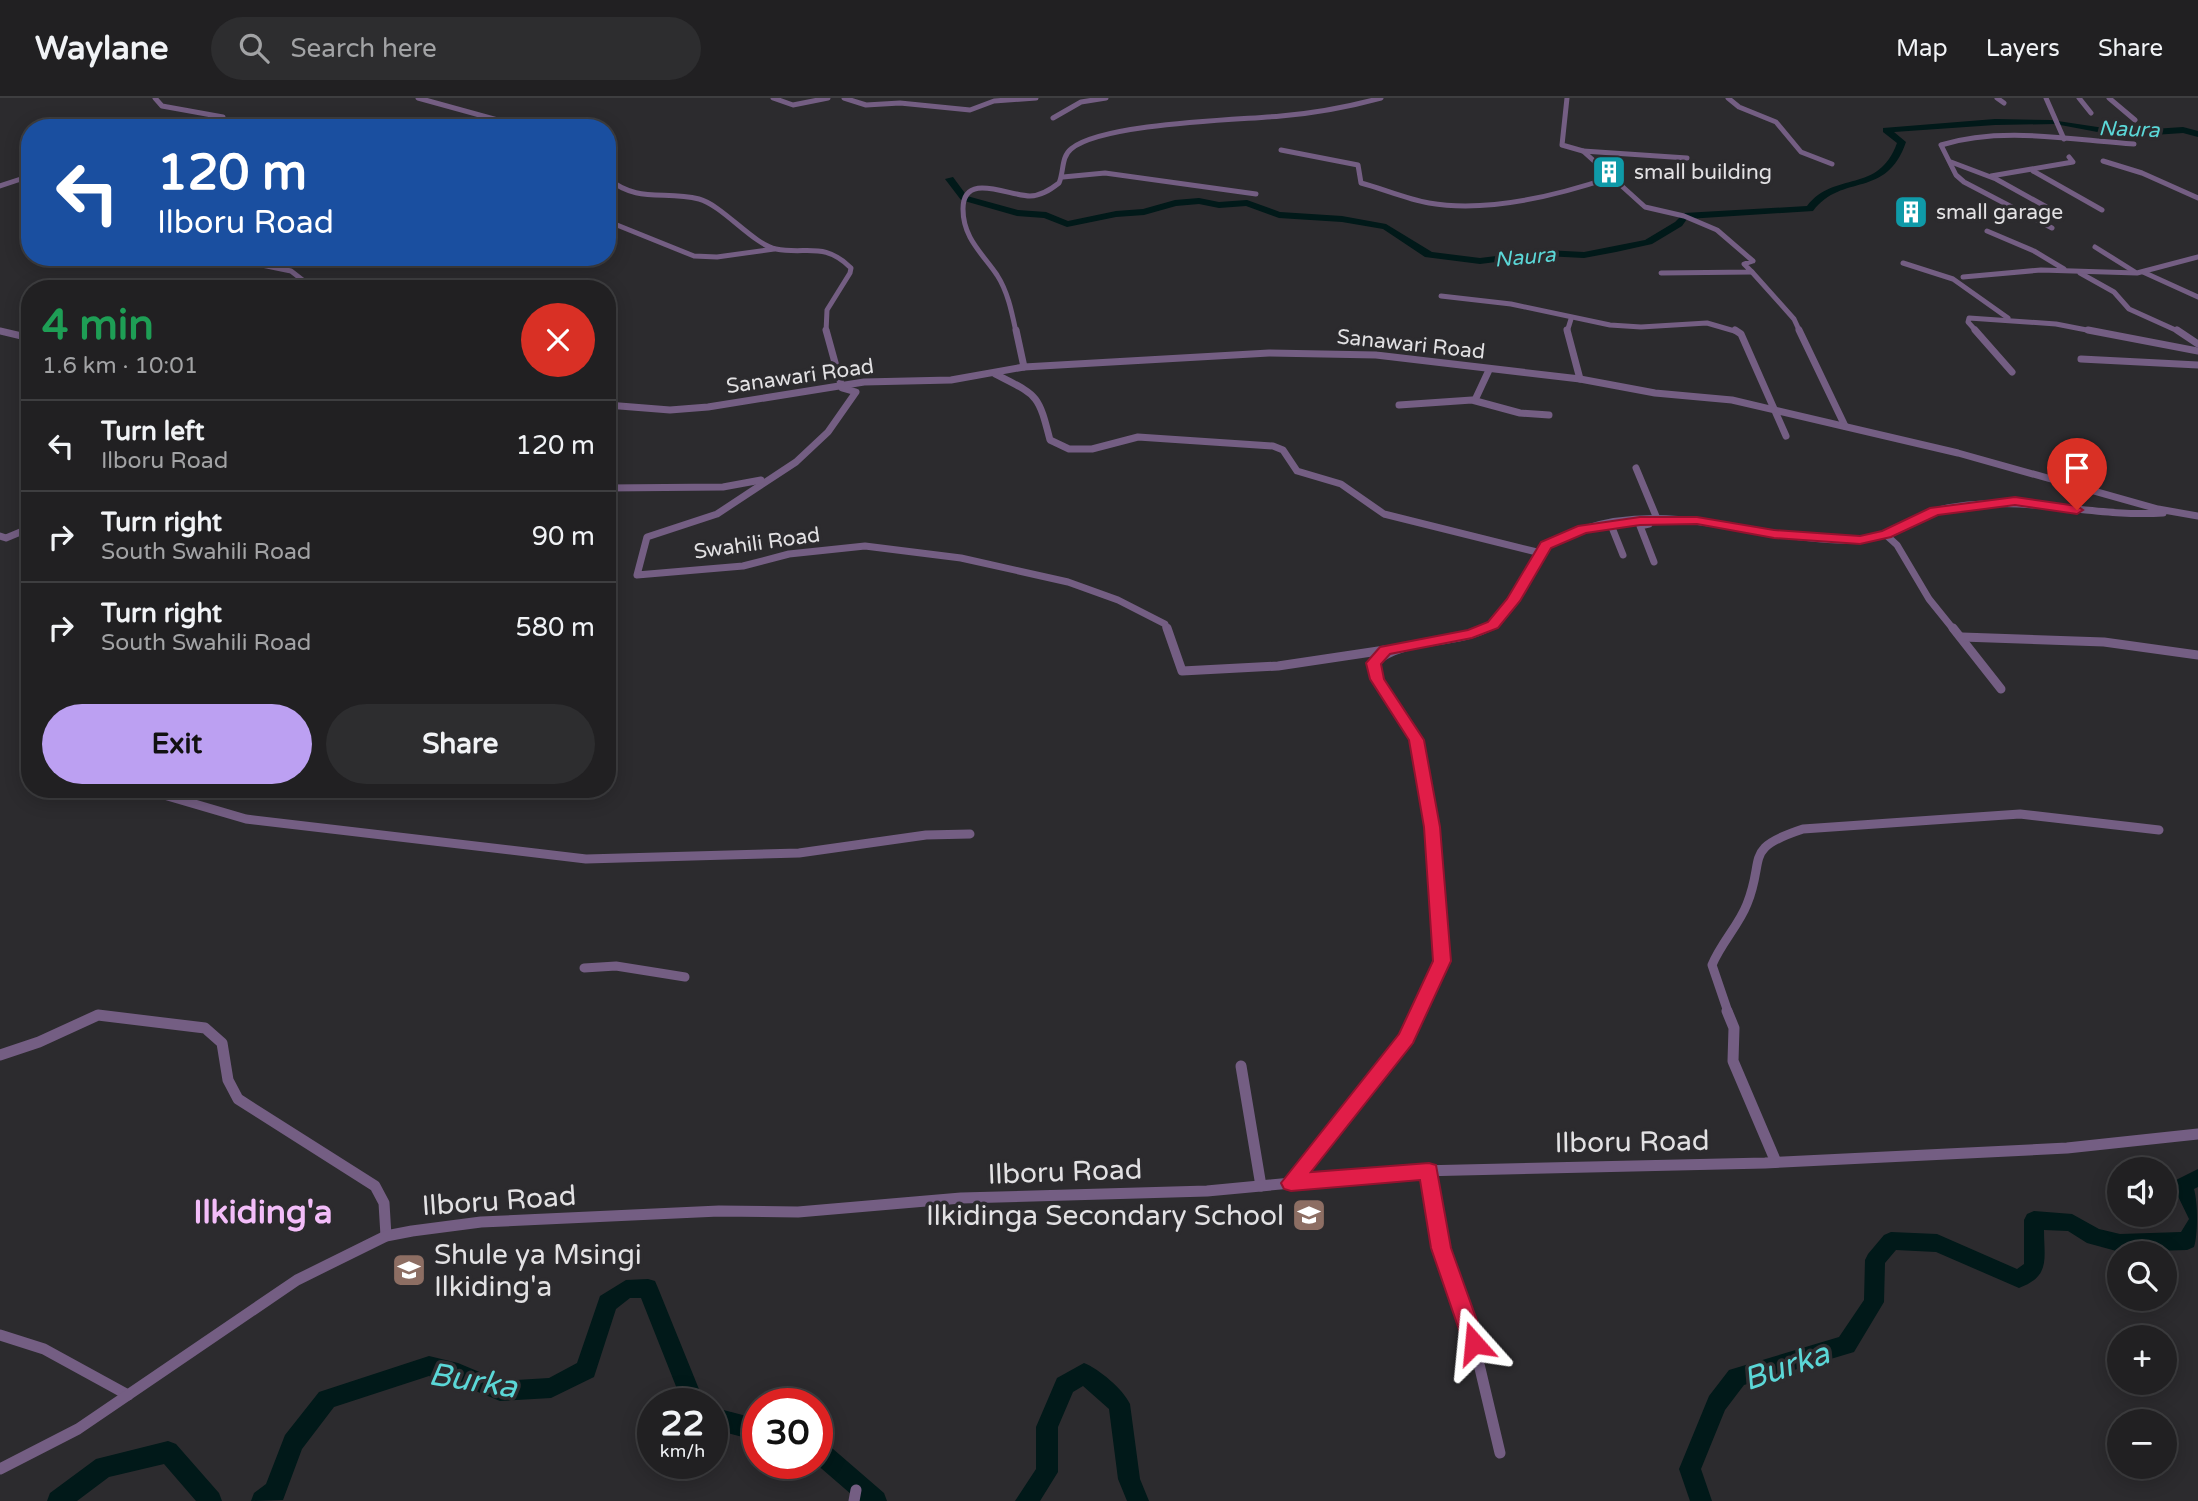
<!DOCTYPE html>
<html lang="en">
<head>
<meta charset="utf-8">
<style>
  :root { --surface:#212022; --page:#2d2d2f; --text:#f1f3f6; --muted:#a2a3a5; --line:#3e3e40; --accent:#bca0f2 }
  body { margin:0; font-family:"Varela Round",sans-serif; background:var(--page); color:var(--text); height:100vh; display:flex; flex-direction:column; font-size:26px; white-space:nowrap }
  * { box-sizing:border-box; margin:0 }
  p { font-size:23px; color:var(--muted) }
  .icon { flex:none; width:38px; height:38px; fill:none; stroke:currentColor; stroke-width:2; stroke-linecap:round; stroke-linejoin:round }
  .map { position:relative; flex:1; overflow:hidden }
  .details { position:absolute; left:21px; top:182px; width:595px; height:518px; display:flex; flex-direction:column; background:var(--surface); border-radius:28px; box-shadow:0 4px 18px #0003,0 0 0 2px var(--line) }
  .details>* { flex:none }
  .top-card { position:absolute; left:21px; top:21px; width:595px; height:147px; border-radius:28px; box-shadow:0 4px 18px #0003,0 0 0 2px var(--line); background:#1a4fa0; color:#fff; overflow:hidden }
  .tools { position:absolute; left:2107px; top:1059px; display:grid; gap:14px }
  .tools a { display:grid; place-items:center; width:70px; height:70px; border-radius:50%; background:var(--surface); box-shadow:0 4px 18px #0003,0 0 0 2px var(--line); font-size:35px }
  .speed { position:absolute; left:637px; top:1290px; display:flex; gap:14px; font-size:35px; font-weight:700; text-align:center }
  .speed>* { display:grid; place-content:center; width:91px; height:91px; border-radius:50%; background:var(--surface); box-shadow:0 4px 18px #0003,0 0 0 2px var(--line); line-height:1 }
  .speed small { font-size:18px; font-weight:400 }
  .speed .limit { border:10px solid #d22; background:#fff; color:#111 }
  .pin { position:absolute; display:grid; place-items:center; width:60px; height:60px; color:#fff; margin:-72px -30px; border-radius:50% 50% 50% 0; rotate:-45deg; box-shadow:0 0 7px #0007 }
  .pin .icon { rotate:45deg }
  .me { position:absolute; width:77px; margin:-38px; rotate:342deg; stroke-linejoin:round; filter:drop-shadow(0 0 5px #0008) }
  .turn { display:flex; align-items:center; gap:24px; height:147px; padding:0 21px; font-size:32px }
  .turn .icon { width:91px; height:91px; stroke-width:2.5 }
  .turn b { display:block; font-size:49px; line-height:60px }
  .round { display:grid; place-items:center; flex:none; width:74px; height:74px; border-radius:37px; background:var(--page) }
  .headline { display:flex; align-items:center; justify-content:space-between; height:119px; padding:0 21px }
  h1 { font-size:42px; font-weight:800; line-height:52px; color:#1e9e55 }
  .action { display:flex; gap:14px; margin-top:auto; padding:14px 21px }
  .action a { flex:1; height:80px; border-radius:42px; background:var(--accent); color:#111; font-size:28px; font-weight:800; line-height:80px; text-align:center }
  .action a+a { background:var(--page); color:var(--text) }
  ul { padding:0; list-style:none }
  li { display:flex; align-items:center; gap:21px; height:91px; padding:0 21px; border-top:2px solid var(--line) }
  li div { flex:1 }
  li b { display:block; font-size:26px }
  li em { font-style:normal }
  header { display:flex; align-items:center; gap:42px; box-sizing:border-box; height:98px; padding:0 35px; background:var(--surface); border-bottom:2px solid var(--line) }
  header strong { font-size:33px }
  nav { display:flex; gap:38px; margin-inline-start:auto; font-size:24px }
  .search { width:490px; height:63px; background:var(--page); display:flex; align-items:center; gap:18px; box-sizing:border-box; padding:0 24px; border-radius:38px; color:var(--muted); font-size:26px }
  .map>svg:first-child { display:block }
</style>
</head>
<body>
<header>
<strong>Waylane</strong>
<div class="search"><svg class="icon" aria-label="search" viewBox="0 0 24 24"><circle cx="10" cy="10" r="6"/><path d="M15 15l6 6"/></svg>Search here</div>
<nav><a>Map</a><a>Layers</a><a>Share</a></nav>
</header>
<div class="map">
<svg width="2198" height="1403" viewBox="0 0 2198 1403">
  <rect width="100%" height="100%" fill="#2c2b2e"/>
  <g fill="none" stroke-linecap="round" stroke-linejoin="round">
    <!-- river -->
    <g fill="#011919" fill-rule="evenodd">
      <path d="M1995,21L2051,22L2124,33L2183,29L2198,33V39L2183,35L2124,39L2055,26L1995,27L1894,34L1906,44C1886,102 1843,74 1813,113L1687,121L1682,128L1652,146L1616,154L1584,160L1545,158L1480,166L1425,159L1383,131L1342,124L1279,120L1246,108L1219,110L1199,106L1176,108L1144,117L1116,119L1067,129L1044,120L1017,118L961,102L945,81L953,79L967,98L1018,112L1046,114L1068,123L1116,113L1143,111L1175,102L1199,100L1219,104L1247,102L1280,114L1342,118L1386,126L1432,154L1480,160L1545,152L1584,154L1645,142L1675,124L1684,115L1807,108C1835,72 1878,97 1897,45L1883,34V30Z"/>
      <path d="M2198,1071V1089L2194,1091C2198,1105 2198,1136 2194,1149L2187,1152L2120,1154L2087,1145L2068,1133L2044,1132C2044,1161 2051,1178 2019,1190L1936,1154L1896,1152L1885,1165L1884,1204L1854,1254L1744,1287L1725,1312L1701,1371L1712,1403H1690L1679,1371L1709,1298L1729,1272L1839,1239L1864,1202L1865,1162L1868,1156L1884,1137L1891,1134L1937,1136L2017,1171L2024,1166V1122L2027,1116L2034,1113L2072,1116L2099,1131L2120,1136L2181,1134L2189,1121L2173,1088L2176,1082Z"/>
      <polygon points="648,1181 655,1183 658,1190 705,1306 683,1306 641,1200 630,1200 616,1211 594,1279 551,1300 500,1303 456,1285 429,1278 334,1309 302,1351 283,1402 251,1403 254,1395 266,1386 285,1337 319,1294 429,1258 458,1265 501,1283 549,1280 577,1265 600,1198 626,1182"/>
      <path d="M1084,1265C1099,1271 1123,1291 1130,1306L1140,1381L1149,1403H1127L1118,1381L1109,1311L1083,1288L1073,1294L1058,1329V1374L1040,1403H1015L1036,1371V1329L1057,1280Z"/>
      <polygon points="712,1309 758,1321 758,1343 712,1331"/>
      <polygon points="817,1341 825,1344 884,1395 887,1403 859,1403 815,1365 817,1365"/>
      <polygon points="168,1343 176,1346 219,1395 222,1403 196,1403 164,1366 109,1379 77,1403 47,1403 50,1395 96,1361"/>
    </g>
    <!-- minor-far3 -->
    <g stroke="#745e83" stroke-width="5">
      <polyline points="155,0 162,8 223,19 214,30"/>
      <polyline points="418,0 527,30"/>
      <polyline points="773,0 793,7 828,0"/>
      <polyline points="844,0 866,7 900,5 970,12 994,3 1036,0"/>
      <polyline points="1567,0 1562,47 1583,53 1645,109 1684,118 1717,132 1753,163 1744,166 1752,174 1661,175"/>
      <polyline points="1728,0 1739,9 1776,24 1801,54 1832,66"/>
      <polyline points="1997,0 2004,5"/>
      <polyline points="2046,0 2064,41"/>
      <polyline points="2079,0 2091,15"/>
      <polyline points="2109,0 2135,22"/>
      <polyline points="1053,20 1081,4 1106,0"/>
      <polyline points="469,30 481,18"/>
      <path d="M1281,52L1358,67L1361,85C1384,91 1406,101 1429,105C1488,115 1556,98 1612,79"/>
      <polyline points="1583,53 1687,60"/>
      <polyline points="2103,63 2142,75 2198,100"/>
      <polyline points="1951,64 1996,81 2061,117"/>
      <polyline points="2033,73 2102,112"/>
      <polyline points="1991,78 2073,64 2069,59"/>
      <polyline points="1063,79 1105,75 1256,96"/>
      <path d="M607,80C639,106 664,92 699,101C722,107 754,147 776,151C806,157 824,143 851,170L850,175L827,212L826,234"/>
      <polyline points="0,88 30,78"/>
      <polyline points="607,123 694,158 717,159 774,151"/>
      <path d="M2052,130L1964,84L1956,77L1941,47C2002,28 2071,42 2134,46"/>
      <polyline points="1987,133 2034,153 2064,171"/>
      <polyline points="2095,149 2135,174"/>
      <polyline points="222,159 291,173 309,187 322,191"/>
      <polyline points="1903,165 1953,181 2008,220"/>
      <polyline points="1752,174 1794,221 1800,234"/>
      <polyline points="2143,174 2198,199"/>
      <polyline points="2080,175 2114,194 2129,211 2180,234"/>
      <polyline points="1963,179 2041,172 2137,175 2198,159"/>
      <polyline points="1441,198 1511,206 1610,227 1641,229 1707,225 1738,234"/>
      <polyline points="0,233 3,234"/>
      <path d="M1016,234C1012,215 1008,194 997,177C982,155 963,140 963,111C963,73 1009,98 1030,98C1041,98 1050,92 1059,85C1064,74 1061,59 1071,51C1102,25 1238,22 1281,18C1315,15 1348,9 1381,0"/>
      <polyline points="1567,234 1571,221"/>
      <polyline points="1977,234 1968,224 1969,220 2056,226 2097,234"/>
    </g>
    <!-- minor-far2 -->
    <g stroke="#745e83" stroke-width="7">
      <polyline points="826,232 842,290 856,294 828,334 796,364 717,416 647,439 637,477 743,468 789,456 865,448 961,460 1068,484 1118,502 1165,526 1167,532"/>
      <polyline points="1016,232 1024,269"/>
      <polyline points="1567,232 1580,281"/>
      <polyline points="1735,232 1741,236 1786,338"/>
      <polyline points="1799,232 1845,328"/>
      <polyline points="1975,232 2012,274"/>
      <polyline points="2088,232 2198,253"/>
      <polyline points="2177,232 2198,246"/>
      <polyline points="0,233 30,240"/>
      <polyline points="2081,261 2198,267"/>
      <path d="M995,276C1038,298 1038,295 1050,342L1069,351H1092L1138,339L1273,348L1283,352L1297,373L1341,386L1384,416L1541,455"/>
      <polyline points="1475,302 1489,272"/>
      <polyline points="607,307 670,312 708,309 864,284 951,282 1024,269 1269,255 1376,257 1580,281 1655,295 1732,302 1958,355 2158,411 2198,418"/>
      <polyline points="1399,307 1472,302 1520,315 1549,317"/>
      <polyline points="1636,370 1658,423"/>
      <polyline points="607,390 723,389 761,382"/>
      <polyline points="1649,426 1640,428 1654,464"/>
      <polyline points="1611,427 1623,457"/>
      <polyline points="1886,437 1897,447 1929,501 1954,532"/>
      <polyline points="0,438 6,440 30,430"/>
      <path d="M1483,532C1516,517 1519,478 1541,453C1551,442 1570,436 1584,431C1672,401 1767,445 1857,442C1881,441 1900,427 1921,418C1936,411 1952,409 1968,407C2034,400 2097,419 2163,415"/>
    </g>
    <!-- minor-far1 -->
    <g stroke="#745e83" stroke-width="9">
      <polyline points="1167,530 1182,573 1278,568 1385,552"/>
      <polyline points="1953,530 2001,591"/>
      <polyline points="1962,539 2104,544 2198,557"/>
      <polyline points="164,697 246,721 586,761 799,755 926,737 970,736"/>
      <polyline points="584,870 616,868 685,879"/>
      <path d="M1418,914L1442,863L1432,729L1416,642L1377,581L1373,565C1407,538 1449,548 1487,530"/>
      <path d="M1728,914L1712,867C1721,845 1739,827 1747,806C1766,759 1742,751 1803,731L2020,716L2159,732"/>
    </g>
    <!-- minor -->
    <g stroke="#745e83" stroke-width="11">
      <polyline points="1727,913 1734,930 1733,963 1776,1064"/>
      <polyline points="0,957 39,944 98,917 205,930 222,945 228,982 238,1001 375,1088 384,1105 386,1138"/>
      <polyline points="1241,968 1261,1088"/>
      <polyline points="1429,1073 1441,1150 1474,1245 1500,1355"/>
      <polyline points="1291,1085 1406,940 1419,913"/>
      <polyline points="0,1237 44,1251 128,1297"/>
      <polyline points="0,1371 78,1331 297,1182 386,1138 412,1133 481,1124 719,1113 798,1114 961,1100 1207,1093 1419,1073 1765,1065 2067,1050 2198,1036"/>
      <polyline points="854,1403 856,1392"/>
    </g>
  </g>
  <!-- route -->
  <polygon fill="#e11d48" stroke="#92132f" stroke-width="2" points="2015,399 2077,408 2083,412 2077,416 2015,407 1938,417 1891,439 1860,446 1774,440 1697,426 1640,427 1586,435 1551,450 1520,503 1498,530 1472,540 1390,556 1381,566 1384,581 1424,642 1440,729 1451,863 1413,945 1311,1074 1429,1065 1436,1067 1451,1150 1485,1245 1482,1252 1474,1255 1466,1252 1431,1150 1420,1082 1291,1093 1284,1091 1281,1085 1399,936 1433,863 1424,729 1409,642 1370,581 1366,565 1380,549 1468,532 1488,524 1507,501 1541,444 1578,428 1640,419 1697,419 1774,432 1860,438 1882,433 1930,410"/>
  <!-- icons -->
  <defs>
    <g id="building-square" transform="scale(1.75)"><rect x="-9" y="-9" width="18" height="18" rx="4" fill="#0f9aa8" stroke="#2c2b2e"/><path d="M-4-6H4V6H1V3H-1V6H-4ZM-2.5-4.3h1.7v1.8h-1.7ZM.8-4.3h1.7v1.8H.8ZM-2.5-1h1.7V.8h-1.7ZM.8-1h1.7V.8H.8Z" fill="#fff"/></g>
    <g id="school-square" transform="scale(1.75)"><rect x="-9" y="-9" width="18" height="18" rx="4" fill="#8d6e63" stroke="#2c2b2e"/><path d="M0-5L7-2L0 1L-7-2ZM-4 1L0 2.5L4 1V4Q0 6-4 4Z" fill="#fff"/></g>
  </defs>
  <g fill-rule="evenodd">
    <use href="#building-square" x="1609" y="74"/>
    <use href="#building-square" x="1911" y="114"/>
    <use href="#school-square" x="1309" y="1117"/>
    <use href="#school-square" x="409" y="1172"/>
  </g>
  <g text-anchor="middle" stroke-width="7" stroke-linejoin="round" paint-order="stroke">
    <!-- far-water labels -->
    <g font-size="21" font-style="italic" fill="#5bd7d7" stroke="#2c2b2e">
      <text transform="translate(2129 31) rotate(2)" y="7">Naura</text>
      <text transform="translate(1525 159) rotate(-5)" y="7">Naura</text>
    </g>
    <!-- far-poi labels -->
    <g font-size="21" fill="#e2e1e3" stroke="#2c2b2e" text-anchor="start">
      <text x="1634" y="81">small building</text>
      <text x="1936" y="121">small garage</text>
    </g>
    <!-- far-street labels -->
    <g font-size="21" fill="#e2e1e3" stroke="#2c2b2e">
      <text transform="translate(1411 246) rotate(6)" y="7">Sanawari Road</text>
      <text transform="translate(800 278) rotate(-8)" y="7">Sanawari Road</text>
      <text transform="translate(757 445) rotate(-8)" y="7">Swahili Road</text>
    </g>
    <!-- near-street labels -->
    <g font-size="28" fill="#e2e1e3" stroke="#2c2b2e">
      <text transform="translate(1632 1043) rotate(-1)" y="10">Ilboru Road</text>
      <text transform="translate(1065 1073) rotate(-2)" y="10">Ilboru Road</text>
      <text transform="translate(499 1102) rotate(-4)" y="10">Ilboru Road</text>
    </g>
    <!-- near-poi labels -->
    <g font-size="28" fill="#e2e1e3" stroke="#2c2b2e" text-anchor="end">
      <text x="1284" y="1127">Ilkidinga Secondary School</text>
      <text x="434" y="1166" text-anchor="start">Shule ya Msingi<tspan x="434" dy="32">Ilkiding'a</tspan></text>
    </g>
    <!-- near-water labels -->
    <g font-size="32" font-style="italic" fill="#5bd7d7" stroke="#2c2b2e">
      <text transform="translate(1786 1268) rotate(-19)" y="11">Burka</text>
      <text transform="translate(473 1282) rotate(9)" y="11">Burka</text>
    </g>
    <!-- near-quarter labels -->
    <g font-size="33" font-weight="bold" fill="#f3bdf9" stroke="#2c2b2e">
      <text x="263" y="1125">Ilkiding'a</text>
    </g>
  </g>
</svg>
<div class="tools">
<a><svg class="icon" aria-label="sound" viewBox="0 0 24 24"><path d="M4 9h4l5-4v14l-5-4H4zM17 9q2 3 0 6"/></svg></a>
<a><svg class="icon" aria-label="search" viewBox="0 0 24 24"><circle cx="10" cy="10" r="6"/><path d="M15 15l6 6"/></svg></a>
<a>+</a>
<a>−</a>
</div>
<div class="speed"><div>22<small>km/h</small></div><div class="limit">30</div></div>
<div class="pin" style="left:2077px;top:412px;background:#d93025"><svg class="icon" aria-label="arrive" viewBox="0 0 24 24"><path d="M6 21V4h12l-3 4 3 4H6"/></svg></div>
<svg class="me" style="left:1474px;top:1245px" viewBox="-20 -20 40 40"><path d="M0-17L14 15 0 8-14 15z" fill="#e11d48" stroke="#fff" stroke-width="4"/></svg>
<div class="top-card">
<div class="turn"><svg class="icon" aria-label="left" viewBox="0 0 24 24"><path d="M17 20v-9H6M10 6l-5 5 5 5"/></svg><div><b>120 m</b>Ilboru Road</div></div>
</div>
<section class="details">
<div class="headline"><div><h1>4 min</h1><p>1.6 km · 10:01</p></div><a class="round" style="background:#d93025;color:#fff"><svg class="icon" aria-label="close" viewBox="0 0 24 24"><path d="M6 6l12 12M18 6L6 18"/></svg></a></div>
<ul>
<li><svg class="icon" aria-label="left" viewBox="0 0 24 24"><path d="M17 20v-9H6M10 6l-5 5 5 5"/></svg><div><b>Turn left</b><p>Ilboru Road</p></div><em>120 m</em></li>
<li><svg class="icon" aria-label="right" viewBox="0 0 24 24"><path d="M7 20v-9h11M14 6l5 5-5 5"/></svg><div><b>Turn right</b><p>South Swahili Road</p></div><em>90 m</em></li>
<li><svg class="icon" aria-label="right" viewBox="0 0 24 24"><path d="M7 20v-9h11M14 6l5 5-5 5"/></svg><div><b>Turn right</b><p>South Swahili Road</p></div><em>580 m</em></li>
</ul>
<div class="action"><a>Exit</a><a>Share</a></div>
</section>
</div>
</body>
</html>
